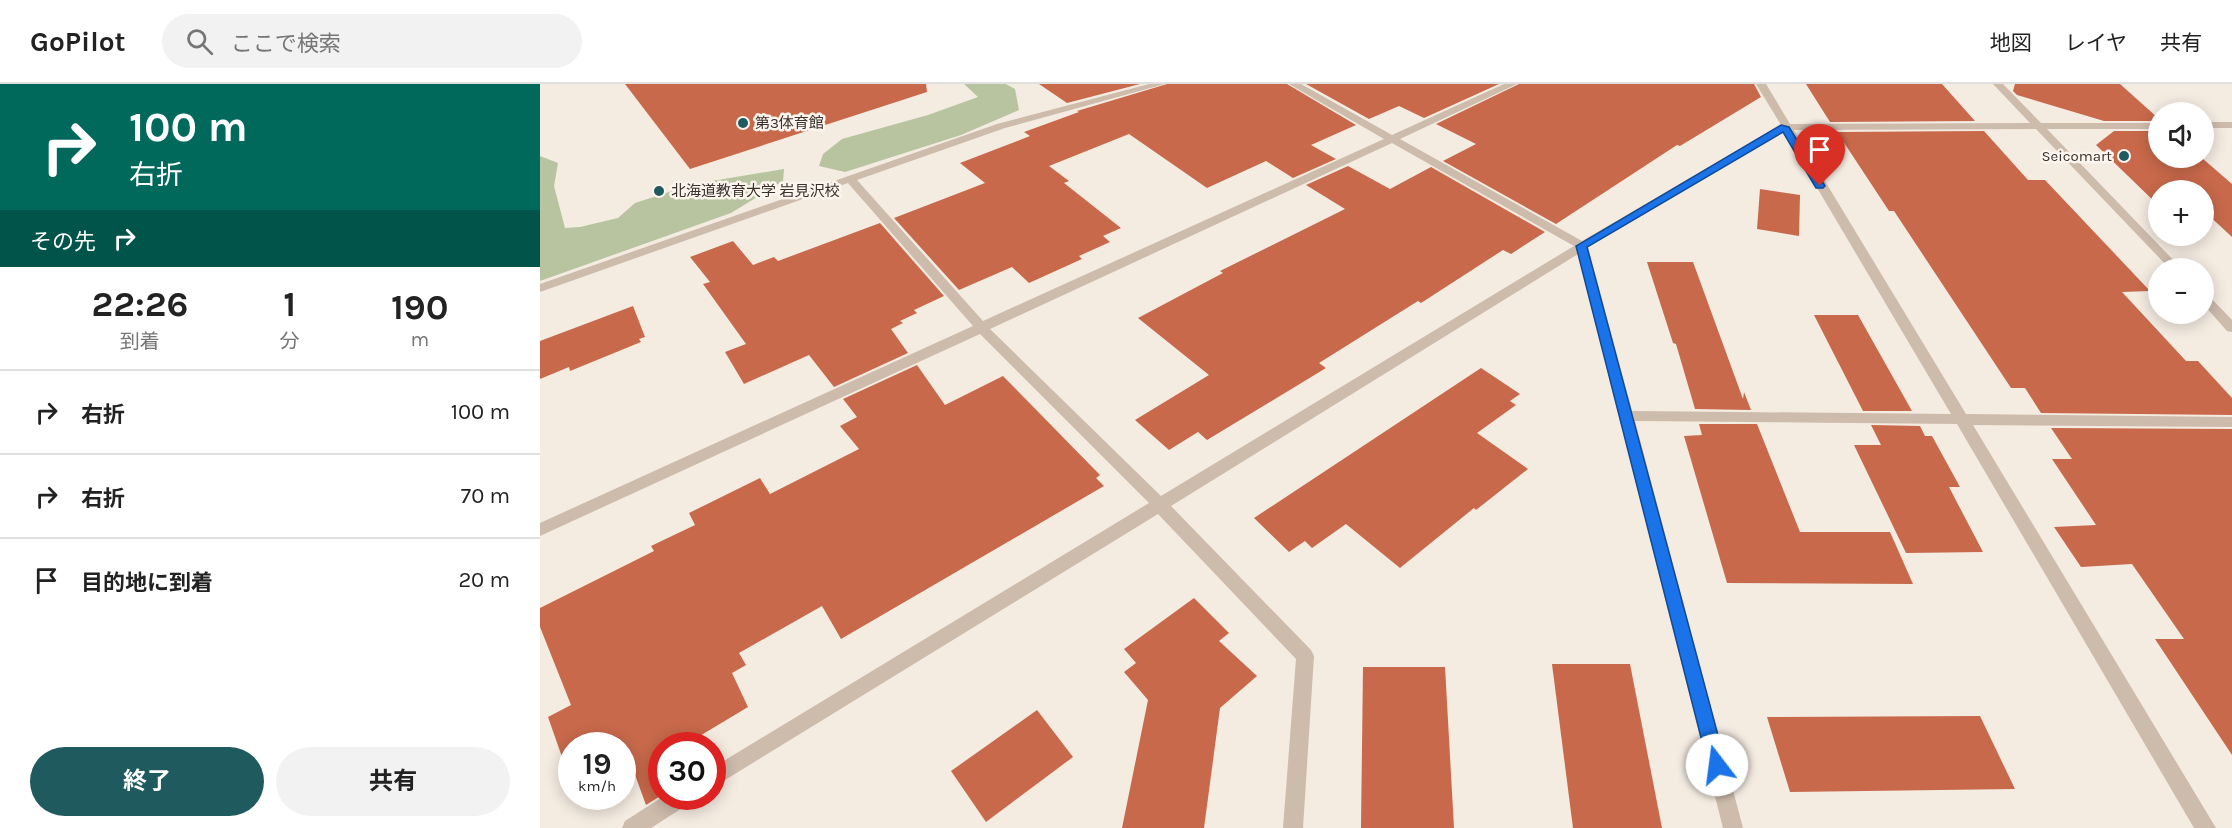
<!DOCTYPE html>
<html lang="ja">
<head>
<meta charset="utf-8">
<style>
  :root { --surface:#fff; --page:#f2f2f2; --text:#222; --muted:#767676; --line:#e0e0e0; --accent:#1f5a5e }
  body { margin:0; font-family:Karla,"Noto Sans JP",sans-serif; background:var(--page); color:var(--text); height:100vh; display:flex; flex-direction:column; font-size:22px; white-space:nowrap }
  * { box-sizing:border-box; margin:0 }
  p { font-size:20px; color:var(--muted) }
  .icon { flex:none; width:33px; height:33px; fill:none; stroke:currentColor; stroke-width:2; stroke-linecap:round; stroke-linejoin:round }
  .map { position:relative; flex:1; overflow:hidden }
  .panel { display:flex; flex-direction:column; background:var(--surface); width:540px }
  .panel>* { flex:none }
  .guide { background:#00695c; color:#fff; overflow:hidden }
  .fabs { position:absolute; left:1608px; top:18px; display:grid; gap:12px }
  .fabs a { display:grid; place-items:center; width:66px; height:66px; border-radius:50%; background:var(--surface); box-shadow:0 3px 15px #0003; font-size:30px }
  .speed { position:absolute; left:18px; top:648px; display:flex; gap:12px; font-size:30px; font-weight:700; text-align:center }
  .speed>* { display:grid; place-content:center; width:78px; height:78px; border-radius:50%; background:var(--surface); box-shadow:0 3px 15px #0003; line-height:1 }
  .speed small { font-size:15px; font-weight:400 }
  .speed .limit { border:9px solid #d22; background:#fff; color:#111 }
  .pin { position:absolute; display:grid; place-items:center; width:51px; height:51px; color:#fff; margin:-62px -26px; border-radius:50% 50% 50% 0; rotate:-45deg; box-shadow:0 0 6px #0007 }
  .pin .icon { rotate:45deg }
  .me { position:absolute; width:66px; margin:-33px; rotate:345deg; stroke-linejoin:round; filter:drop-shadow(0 0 4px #0008) }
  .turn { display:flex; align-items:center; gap:21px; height:126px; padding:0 30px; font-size:27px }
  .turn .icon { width:78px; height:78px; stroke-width:2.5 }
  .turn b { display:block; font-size:42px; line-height:51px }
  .then { display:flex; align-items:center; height:57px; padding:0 30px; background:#0003; gap:12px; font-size:22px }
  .eta { display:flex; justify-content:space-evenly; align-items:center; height:102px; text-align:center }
  .eta b { font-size:36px; font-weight:700; line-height:42px }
  .action { display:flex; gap:12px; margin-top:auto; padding:12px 30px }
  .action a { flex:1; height:69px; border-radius:36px; background:var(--accent); color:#fff; font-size:24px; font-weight:700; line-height:69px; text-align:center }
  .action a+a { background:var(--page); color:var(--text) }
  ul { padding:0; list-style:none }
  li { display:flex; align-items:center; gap:18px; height:84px; padding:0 30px; border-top:2px solid var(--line) }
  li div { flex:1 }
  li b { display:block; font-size:22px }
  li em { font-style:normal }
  header { display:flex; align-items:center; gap:36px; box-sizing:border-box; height:84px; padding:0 30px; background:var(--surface); border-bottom:2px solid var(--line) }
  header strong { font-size:28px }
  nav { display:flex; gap:33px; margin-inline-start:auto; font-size:21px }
  .search { width:420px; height:54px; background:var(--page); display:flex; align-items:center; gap:15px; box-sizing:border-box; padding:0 21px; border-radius:33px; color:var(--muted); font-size:22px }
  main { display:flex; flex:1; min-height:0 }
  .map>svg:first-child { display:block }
</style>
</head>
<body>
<header>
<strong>GoPilot</strong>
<div class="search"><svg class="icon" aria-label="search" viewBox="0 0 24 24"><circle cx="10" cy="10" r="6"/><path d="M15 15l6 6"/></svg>ここで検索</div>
<nav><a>地図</a><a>レイヤ</a><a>共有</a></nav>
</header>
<main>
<section class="panel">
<div class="guide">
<div class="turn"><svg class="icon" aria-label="right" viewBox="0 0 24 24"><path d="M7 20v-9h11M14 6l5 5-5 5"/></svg><div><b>100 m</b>右折</div></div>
<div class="then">その先<svg class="icon" aria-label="right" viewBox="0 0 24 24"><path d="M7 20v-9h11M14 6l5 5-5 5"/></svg></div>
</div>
<div class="eta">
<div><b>22:26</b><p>到着</p></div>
<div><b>1</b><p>分</p></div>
<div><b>190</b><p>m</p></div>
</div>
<ul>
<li><svg class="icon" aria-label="right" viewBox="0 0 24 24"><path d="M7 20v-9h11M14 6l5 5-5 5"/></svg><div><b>右折</b></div><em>100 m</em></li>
<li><svg class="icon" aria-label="right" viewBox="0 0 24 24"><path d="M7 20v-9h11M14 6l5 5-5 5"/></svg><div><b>右折</b></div><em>70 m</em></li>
<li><svg class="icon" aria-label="arrive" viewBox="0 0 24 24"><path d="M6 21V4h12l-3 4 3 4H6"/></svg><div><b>目的地に到着</b></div><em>20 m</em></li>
</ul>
<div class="action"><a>終了</a><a>共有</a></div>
</section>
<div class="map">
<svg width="1692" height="744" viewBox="0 0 1692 744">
  <rect width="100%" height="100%" fill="#f4ebe1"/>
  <!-- green -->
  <g fill="#b8c4a0">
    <polygon points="424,0 466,0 475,5 479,26 421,51 305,88 279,82 283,70 302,55 388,31 438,13"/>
    <polygon points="0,72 18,79 14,102 25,144 40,143 78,134 95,119 154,100 244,85 243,97 191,129 0,197"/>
  </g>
  <!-- building -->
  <g fill="#c8694b">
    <polygon points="85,0 386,0 387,8 150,85"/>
    <polygon points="499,0 600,0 527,19"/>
    <polygon points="627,0 747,0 816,41 771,61 796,75 753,94 726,77 667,104 589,50 509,82 529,97 524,99 581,144 563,152 570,158 539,172 542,175 489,199 472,183 419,206 354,134 445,99 420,79 490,52 484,48 539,28 537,27"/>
    <polygon points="766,0 959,0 884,34 859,22 829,35"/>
    <polygon points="979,0 1214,0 1221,13 1140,62 1137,61 1016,140 903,77 936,60 896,40"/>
    <polygon points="1266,0 1402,0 1435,37 1290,38"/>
    <polygon points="1475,0 1580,0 1618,34 1618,37 1564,37 1477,11 1473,7"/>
    <polygon points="1444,47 1488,96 1505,96 1610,207 1582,208 1646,277 1658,277 1692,314 1692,331 1501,329 1485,304 1471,304 1354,127 1349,127 1297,48"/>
    <polygon points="1574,47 1618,47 1618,74 1662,74 1692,100 1692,153 1664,127 1664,106 1618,106 1618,121 1556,61"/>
    <polygon points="808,82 850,105 891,83 1005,148 971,170 963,166 881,219 878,217 779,279 786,284 667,356 658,348 629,366 595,336 669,291 598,234 683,189 680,187 805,125 766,101"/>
    <polygon points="1220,105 1260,111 1259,152 1217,145"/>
    <polygon points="340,139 404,212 374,226 377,229 360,237 363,239 351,245 368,269 294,303 269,271 204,300 185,268 206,260 163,200 170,198 150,173 193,157 213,181 234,173 238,177"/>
    <polygon points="1107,178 1153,178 1203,315 1204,308 1211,326 1155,325 1136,260 1133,259"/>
    <polygon points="93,222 105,253 99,255 101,258 30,287 29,283 0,295 0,257"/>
    <polygon points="1274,231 1318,231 1372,327 1323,327"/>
    <polygon points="377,281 405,321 463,292 560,391 556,394 564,402 301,555 282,522 199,569 206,581 192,589 208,623 143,662 122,662 122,711 106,721 83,658 78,662 32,662 32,688 28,690 8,633 31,621 0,543 0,524 114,467 111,462 155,441 149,429 220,394 230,410 319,365 300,342 317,333 303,315"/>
    <polygon points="941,284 980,310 970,317 976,321 937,349 988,385 936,426 934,424 860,484 806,440 772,464 765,457 749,468 714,434"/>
    <polygon points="1159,340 1217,340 1260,448 1350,448 1373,500 1187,499 1144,352 1162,351"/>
    <polygon points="1331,341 1380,342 1385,352 1392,352 1420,403 1409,403 1443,468 1366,469 1314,361 1341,361"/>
    <polygon points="1511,344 1692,345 1692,671 1615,555 1644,555 1592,480 1541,483 1514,443 1556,441 1512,375 1532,375"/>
    <polygon points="654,514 689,549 679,557 717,592 680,624 664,744 582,744 608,616 584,588 596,579 584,565"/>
    <polygon points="1012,580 1090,580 1122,744 1033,744"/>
    <polygon points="823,583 905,583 914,744 821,744"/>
    <polygon points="497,626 533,673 446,738 411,687"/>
    <polygon points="1440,632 1475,705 1250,708 1227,633"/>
  </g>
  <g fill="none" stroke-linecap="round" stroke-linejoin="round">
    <!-- minor -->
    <g fill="#cdbbac" fill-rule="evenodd">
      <path d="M609,0H625L465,44L317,96L443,237L844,55L749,0H761L852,51L964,0H977L860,55L1042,157L1241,41L1216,0H1226L1250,40L1490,39L1453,0H1463L1501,39H1618V45H1507L1641,184H1629L1496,45L1254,46L1426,330L1692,333V343L1433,341L1676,744H1654L1417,340L1095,337L1203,744H1183L1038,170L631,422L771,566L774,572L763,744H743L756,575L618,430L172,704V684L609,419L440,250L0,452V439L433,242L308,99L0,208V200L457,40ZM1244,48L1411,330L1092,327L1048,163ZM852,59L1034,162L621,412L450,245Z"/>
      <rect x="1664" y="38" width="28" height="6"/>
      <polygon points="1664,210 1668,211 1692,236 1692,248 1687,247 1664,221"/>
      <polygon points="124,712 153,712 150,719 111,744 82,744 85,737"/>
    </g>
  </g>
  <!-- route -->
  <polygon fill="#1a73e8" stroke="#114b97" stroke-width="1.5" points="1241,41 1249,43 1285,102 1283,104 1276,104 1243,48 1047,163 1186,681 1183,687 1177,690 1170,687 1168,681 1036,162"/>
  <!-- markers -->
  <g fill="#1f5a5e" stroke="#fbf5ee" stroke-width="2">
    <circle cx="203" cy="39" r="6"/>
    <circle cx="1584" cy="72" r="6"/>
    <circle cx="119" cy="107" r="6"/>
  </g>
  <g text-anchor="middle" stroke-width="5" stroke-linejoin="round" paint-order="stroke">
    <!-- far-poi labels -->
    <g font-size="15" fill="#3b302b" stroke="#fbf5ee" text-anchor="start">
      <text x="215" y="44">第3体育館</text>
      <text x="1572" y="77" text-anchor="end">Seicomart</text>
      <text x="131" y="112">北海道教育大学 岩見沢校</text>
    </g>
  </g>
</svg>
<div class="fabs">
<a><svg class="icon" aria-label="sound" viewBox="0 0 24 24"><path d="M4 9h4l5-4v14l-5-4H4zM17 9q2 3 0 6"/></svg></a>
<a>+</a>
<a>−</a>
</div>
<div class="speed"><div>19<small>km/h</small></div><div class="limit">30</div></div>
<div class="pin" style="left:1280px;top:102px;background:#d93025"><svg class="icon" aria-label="arrive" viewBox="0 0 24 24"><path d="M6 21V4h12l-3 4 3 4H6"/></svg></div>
<svg class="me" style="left:1177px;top:681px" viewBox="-20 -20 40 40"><circle r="19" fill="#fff"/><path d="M0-13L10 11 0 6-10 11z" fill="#1a73e8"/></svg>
</div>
</main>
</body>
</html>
